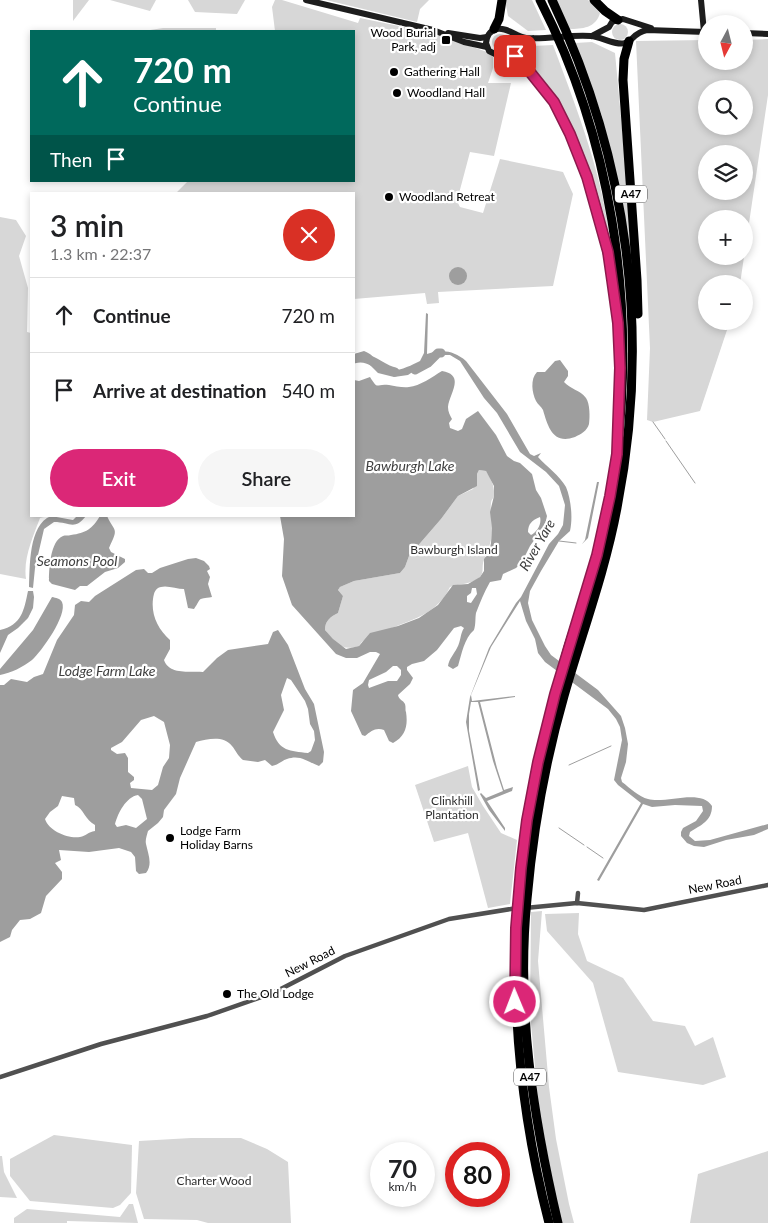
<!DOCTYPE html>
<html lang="en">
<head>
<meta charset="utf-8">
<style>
  :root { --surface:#fff; --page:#f6f6f6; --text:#202124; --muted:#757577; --line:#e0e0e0; --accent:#db2777 }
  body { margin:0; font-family:Lato,sans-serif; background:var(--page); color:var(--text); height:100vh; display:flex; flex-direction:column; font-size:19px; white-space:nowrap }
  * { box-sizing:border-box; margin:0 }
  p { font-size:16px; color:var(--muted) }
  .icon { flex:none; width:28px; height:28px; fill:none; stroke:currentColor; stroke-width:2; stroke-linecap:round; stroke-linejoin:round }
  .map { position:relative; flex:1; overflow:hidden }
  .side { position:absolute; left:30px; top:192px; width:325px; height:325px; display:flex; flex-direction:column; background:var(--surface); border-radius:0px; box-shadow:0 2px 8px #0003 }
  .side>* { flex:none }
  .hud { position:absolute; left:30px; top:30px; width:325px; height:152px; border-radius:0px; box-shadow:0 2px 8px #0003; background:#00695c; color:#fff; overflow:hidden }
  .needle { width:32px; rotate:187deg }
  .buttons { position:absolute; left:698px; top:15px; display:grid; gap:10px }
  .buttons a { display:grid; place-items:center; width:55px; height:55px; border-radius:50%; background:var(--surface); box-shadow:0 2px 8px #0003; font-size:25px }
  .speed { position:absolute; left:370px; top:1142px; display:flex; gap:10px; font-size:25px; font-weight:700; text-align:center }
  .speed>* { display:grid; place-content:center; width:65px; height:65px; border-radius:50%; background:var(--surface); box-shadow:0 2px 8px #0003; line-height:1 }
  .speed small { font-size:12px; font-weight:400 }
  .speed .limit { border:8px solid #d22; background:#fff; color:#111 }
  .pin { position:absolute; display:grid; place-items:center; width:42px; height:42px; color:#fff; margin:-21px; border-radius:10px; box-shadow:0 2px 8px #0006 }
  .me { position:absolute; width:55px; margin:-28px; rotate:359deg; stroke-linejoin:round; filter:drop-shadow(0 0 4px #0008) }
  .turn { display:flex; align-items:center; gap:18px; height:105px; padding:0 20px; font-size:22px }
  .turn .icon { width:65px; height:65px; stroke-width:2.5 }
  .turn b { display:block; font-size:35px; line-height:42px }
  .then { display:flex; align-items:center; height:48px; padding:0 20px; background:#0003; gap:10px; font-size:19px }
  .round { display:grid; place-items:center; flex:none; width:52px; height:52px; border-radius:26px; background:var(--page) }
  .overview { display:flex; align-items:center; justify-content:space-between; height:85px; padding:0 20px }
  h1 { font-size:30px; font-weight:600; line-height:38px }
  .cta { display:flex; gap:10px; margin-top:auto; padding:10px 20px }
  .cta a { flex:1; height:58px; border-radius:30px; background:var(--accent); color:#fff; font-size:20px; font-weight:600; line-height:58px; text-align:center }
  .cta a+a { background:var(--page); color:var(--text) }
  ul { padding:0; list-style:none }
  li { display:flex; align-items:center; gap:15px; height:75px; padding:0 20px; border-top:1px solid var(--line) }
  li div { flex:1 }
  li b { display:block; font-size:19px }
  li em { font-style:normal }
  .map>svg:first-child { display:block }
</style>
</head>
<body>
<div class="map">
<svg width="768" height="1223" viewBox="0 0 768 1223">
  <rect width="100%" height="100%" fill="#fff"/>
  <!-- green -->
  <g fill="#d7d7d7" fill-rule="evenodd">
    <polygon points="73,0 89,0 73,21"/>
    <polygon points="110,0 156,0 150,11"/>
    <polygon points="188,0 245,0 237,14 195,12"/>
    <polygon points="275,0 282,0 358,23 360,18 433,33 487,52 493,57 493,68 488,83 511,83 494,156 470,152 457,201 460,207 483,213 500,159 563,172 573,194 553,286 438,292 439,303 427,304 425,293 354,299 354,194 175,194 188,181 354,181 354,31 275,31 272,7"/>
    <polygon points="326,0 429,0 420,9 417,22"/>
    <polygon points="505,0 532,0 546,30 528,31 508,16"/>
    <path d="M553,0H588L600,13C596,28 582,29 569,29Z"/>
    <circle cx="620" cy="32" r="8"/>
    <polygon points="163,28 216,28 216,31 144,31"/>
    <circle cx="500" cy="42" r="8"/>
    <path d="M768,39V95L740,284H706V321H730L700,411L653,422L647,420L650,348L636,41L706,40V61H744V40ZM706,89H744V126H706ZM706,154H744V191H706ZM706,219H744V256H706Z"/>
    <polygon points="592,42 615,53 628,193 633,280 621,194 602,116 575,43"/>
    <path d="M553,45C578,112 605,180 611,252H610C593,186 577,112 528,62L533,46Z"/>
    <path d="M0,217L16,220L26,236L19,256L28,288L27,332L31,333V516H48L40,518C33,537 23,558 26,579L0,574Z"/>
    <path d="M479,470L486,471C491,478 495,487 494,496C493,499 491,500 491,503C490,511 492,519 492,527C492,542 489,547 484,560C481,567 485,572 479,578C470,585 460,583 450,587C436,618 402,622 374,635C367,639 362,640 359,646C341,652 335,642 325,630C325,621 330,617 338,613L343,596L338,590L340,587L354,581L400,573L405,567L409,556L441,519L458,496L473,489L477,480V474Z"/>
    <polygon points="468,766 472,787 483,806 501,833 517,840 510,904 488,908 468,833 434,842 415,785"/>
    <polygon points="542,911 538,961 549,1087 556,1139 569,1204 574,1223 562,1223 553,1184 539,1109 530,1013 531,912"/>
    <polygon points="579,913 578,934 587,961 623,978 653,1021 685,1026 695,1046 713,1037 726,1077 703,1085 618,1072 593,983 547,931 545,914"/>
    <polygon points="54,1135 132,1145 131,1193 120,1205 113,1208 30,1201 10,1176 10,1159"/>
    <polygon points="191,1138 241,1138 267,1149 288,1162 291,1223 208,1223 197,1220 144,1219 136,1193 139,1141"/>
    <polygon points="768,1151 768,1223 690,1223 698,1174"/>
    <polygon points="0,1156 2,1156 4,1172 17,1198 0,1197"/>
    <polygon points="129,1204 133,1204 138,1223 67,1221 67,1223 14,1223 14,1218 27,1209 120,1217"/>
  </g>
  <!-- water -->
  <g fill="#9e9e9e" fill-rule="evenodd">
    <circle cx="458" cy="276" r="9"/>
    <path d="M426,313L428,314L427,354C443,349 454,351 466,361L507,414L530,454L534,456L541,453L538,457C546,466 560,476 566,487C571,499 573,518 570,531L559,541L541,571L530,591L528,603L532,620L545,646L551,655L598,690L621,716L625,728L628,744L626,762L621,778L622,782C630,788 639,797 648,799C666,804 701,788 712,806C712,821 701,825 690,832L689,836L695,841L710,840L768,824V829L754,835L726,840L704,847L694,846L687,843L681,836V832L683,828L696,821L703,811L702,806L675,805L652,807L643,804L599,881L597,880L641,803L618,785L614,780L622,740L620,727L616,719L608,709L545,662L538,653L535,639L526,621L520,601L491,647L471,695L472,701L515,696V697L480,702L497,768L504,790L513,787L512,791L487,801L505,828V831L489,810L480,794L481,793L486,798L503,791L493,761L478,702H471L469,714V731L480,790L478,791L466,722L470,697L489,648L516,603L521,597L549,544L558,534L563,525L565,505L559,486L546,472L520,452L497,413L484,398L460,361L450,355H438L408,375L394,377L378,373L365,360L354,361V354L364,351C372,354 374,358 379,364C389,377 408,367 420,361L424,353Z"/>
    <path d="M560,360L568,371V376L564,382C570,389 580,390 586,398C590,404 590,417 589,424C587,431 581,434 575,437C553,445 548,427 543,410C541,406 538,405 536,401C532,393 530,379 537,372H545L555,361Z"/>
    <path d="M442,371C466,375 449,394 448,407C448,412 450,415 452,419L449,423L450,428L458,431L462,429L466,419L478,411L496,435L507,456L514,461L520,463L532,474L536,490L541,498L547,516L545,525L530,546L522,562L516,568L503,574L501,580L490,582C484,592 480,603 476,613C475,618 476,624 474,630C464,639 462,653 458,666L453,669L448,666C449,659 454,654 457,648C461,641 460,634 464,628L461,626L454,628L437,650L424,661L412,664L407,667V670L413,678L410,684L398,695C399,700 403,700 405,704C406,707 405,710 406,712C408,725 406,736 393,743L389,741L384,730C376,727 371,731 365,736L362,735L351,711L353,690L363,683L380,654L376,652H370L357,658H346L336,654L292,605L282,576L284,539L280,516H354V380L359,381L370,377C379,391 375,383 389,385C395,386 403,388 409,387C420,386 432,377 442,371ZM479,470L486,471L494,486V496L490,512L492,528L491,543L489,552L484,559V571L480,577L468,584L453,585L438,605L419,618L398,626L370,633L359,646L346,649L333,639L325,630C325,621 330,617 338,613L343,596L338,590L340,587L354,581L400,573L405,567L409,556L441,519L458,496L477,486V474ZM540,517C542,524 537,532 531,535L528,532C528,524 532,520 540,517ZM472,588H476L477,594L471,603L467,602V596L471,593ZM393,666H397L401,670V675L397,681H388L369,688L368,685L369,680L386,672Z"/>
    <polygon points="597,482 599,482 588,538 582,544 585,540"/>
    <path d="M51,516L73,520L77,516H86C74,531 70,522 54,522L44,529L35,568L33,588L29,587C30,568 28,525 51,516Z"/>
    <path d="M100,516H107C115,533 119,527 109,548L111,552L125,559V562L118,568L105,572L87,586H80L75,590L52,584L49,581C49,570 50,541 63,536C65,535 68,536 71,535C86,533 92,529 100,516Z"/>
    <path d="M196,558L204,561L209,566L210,569L207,571L210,577L208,584L212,597C196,600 203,596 194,609L188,608L184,589C177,589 167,585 161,587C155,588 154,593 153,599C151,615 158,629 170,640V649L164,660C169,675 190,671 203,672L217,658L228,650L268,644L273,632L278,630L288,645L305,689L314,704L324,752L323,762L319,766C308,762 300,754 287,759C281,761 278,765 272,766L265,760L258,762L243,760C238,756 236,751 232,746C223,735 208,739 196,742L180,778L176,794L164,810L163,817L158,823L148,831C147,835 145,840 146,844C148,854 153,864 146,873L139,874L136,871L135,857L131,852L119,848L89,852L59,850L61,860L55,863L62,872V879L46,896L41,913L30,919L20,920L12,930L10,937L0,942V685H4L11,679L27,682L34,677L43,674L57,640L74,615L75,605L81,601L89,602L95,596L136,570L144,569L148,573H152L160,568L188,559ZM287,678L291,680L305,701L308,709L310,724L314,731L315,740L311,751L308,753C290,751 279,751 273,732L284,710L281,695ZM154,716L164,722L170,745L169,758L163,767L158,785L152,790L131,788L130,783L134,780V777L128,772V758L125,753L117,754L111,750V748L122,742L141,720ZM138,795L142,799L147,819L136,828L126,825L117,827L115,824C118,813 126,797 138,795ZM62,796L74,798L75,805C84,809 85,820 95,825V831C88,832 86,836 80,837C68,839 49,831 45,819L50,812L58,806Z"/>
    <path d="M28,591H33L34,597L33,608L28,618L18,628L8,635L0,653V630C22,625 24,610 28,591Z"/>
    <path d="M52,597C56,598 60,598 62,602C68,615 41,652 32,660C23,667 11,673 0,675V669L33,630Z"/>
  </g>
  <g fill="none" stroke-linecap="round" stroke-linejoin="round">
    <!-- stream -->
    <g stroke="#9e9e9e" stroke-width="1">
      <polyline points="653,422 665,439"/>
      <polyline points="666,441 695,483"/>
      <polyline points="559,541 576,543"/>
      <polyline points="569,765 611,746"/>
      <polyline points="559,828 584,845"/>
      <polyline points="587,847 603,858"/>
    </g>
    <!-- river -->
    <g stroke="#9e9e9e" stroke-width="9">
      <path d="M354,359C370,354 380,369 395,372"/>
      <polyline points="415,370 428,363 438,353 441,353"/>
    </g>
    <!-- street -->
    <g stroke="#505050" stroke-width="4.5">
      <polyline points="577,903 578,893"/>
      <polyline points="525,908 577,903 644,910 768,885"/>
      <polyline points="0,1077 101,1044 207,1016 273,993 345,956 449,919 517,908"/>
    </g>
    <!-- secondary -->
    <g stroke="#1d1d1d" stroke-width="6">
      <polyline points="306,0 433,30 464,42 487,47"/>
      <polyline points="701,0 704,32"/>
      <polyline points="448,33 480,38 487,37"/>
      <polyline points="744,33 768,34"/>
      <polyline points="592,36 609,27 612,22 618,20 623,19 651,28"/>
      <path d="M533,38L513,46L508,53L499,56L489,51L486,43C487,36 489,31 497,29C506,27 516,36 526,38C547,40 570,34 591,36C601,37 617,46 625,43C633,41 633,33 647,30L706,32"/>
    </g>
    <!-- highway -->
    <g stroke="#000" stroke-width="9">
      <path d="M540,0C611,139 635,298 617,452C613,485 605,518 598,551C590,583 578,615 568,647C552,703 537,760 527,818C506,955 514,1089 549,1223"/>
      <path d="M552,0C628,160 651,334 617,508C605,572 582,633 564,696C545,762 533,831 527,899C516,1008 533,1117 558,1223"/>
      <polyline points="594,0 605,11 618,20"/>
      <polyline points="494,29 499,19 502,0"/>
      <polyline points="629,41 624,59 623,80 637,280 638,314"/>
      <path d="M508,53C522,59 528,70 538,82C543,89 550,95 554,103C591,166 607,240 617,312"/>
    </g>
  </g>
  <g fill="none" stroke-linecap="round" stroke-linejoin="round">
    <!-- route casing -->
    <g stroke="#8e194d" stroke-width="12">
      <polyline id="route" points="515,56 522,62 554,102 570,134 587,177 608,252 612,280 618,323 620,368 617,454 610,496 597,555 555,694 538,762 527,820 521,868 516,928 515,1002"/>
    </g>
    <!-- route -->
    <use href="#route" stroke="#db2777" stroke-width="9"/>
  </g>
  <!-- markers -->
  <g fill="#000" stroke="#fff" stroke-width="2">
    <rect x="441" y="35" width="10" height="10" rx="2.5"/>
    <circle cx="394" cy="72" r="5"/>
    <circle cx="397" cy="93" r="5"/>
    <circle cx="389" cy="197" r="5"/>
    <circle cx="170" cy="838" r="5"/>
    <circle cx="227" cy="994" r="5"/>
  </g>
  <g text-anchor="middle" stroke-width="4.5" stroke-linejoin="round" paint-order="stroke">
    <!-- shield labels -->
    <g fill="#fff" stroke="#4c4c4c" stroke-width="1">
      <rect x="615" y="185.5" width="32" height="17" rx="4"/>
      <rect x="514" y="1068.5" width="32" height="17" rx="4"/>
    </g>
    <g font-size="11" font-weight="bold" fill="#000">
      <text x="631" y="198">A47</text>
      <text x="530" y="1081">A47</text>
    </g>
    <!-- poi labels -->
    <g font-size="12" fill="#000" stroke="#fff" text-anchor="start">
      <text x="436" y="37" text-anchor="end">Wood Burial<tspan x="436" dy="14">Park, adj</tspan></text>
      <text x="404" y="76">Gathering Hall</text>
      <text x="407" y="97">Woodland Hall</text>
      <text x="399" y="201">Woodland Retreat</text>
      <text x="180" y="835">Lodge Farm<tspan x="180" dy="14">Holiday Barns</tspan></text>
      <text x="237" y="998">The Old Lodge</text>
    </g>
    <!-- park labels -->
    <g font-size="12" fill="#2e2e2e" stroke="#fff">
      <text x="454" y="554">Bawburgh Island</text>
      <text x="452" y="805">Clinkhill<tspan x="452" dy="14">Plantation</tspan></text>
      <text x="214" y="1185">Charter Wood</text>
    </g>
    <!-- street labels -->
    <g font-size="12" fill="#000" stroke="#fff">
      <text transform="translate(715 885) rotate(-11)" y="4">New Road</text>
      <text transform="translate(310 962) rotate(-27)" y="4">New Road</text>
    </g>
    <!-- water labels -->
    <g font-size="14" font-style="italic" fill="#3f3f3f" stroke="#fff">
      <text x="410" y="471">Bawburgh Lake</text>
      <text transform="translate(537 545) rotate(-60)" y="5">River Yare</text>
      <text x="77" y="566">Seamons Pool</text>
      <text x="107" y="676">Lodge Farm Lake</text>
    </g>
  </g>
</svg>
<div class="buttons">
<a><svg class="needle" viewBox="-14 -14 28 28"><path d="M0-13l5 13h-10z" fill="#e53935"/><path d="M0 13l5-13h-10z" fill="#757577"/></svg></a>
<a><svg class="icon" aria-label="search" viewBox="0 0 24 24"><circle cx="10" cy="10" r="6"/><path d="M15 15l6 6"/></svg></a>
<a><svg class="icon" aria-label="layers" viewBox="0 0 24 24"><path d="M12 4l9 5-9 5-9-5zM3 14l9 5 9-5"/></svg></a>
<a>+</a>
<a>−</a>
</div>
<div class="speed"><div>70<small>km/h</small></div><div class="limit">80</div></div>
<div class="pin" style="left:515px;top:56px;background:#d93025"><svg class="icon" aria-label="arrive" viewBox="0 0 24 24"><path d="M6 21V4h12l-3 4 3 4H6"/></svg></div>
<svg class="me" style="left:515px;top:1002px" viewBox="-20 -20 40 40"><circle r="17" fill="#db2777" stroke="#fff" stroke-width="3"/><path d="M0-11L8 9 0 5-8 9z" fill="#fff"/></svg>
<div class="hud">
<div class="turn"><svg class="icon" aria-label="ahead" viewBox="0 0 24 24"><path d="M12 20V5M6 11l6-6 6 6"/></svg><div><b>720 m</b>Continue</div></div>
<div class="then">Then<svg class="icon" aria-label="arrive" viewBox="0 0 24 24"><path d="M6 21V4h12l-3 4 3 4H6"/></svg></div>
</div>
<section class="side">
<div class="overview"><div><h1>3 min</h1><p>1.3 km · 22:37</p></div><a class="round" style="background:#d93025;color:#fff"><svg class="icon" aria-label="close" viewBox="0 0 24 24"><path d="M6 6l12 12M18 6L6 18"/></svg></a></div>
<ul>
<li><svg class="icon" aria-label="ahead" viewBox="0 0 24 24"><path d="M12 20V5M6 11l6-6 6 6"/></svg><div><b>Continue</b></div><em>720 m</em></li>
<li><svg class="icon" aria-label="arrive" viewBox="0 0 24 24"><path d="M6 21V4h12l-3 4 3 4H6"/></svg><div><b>Arrive at destination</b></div><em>540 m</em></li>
</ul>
<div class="cta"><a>Exit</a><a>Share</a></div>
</section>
</div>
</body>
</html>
